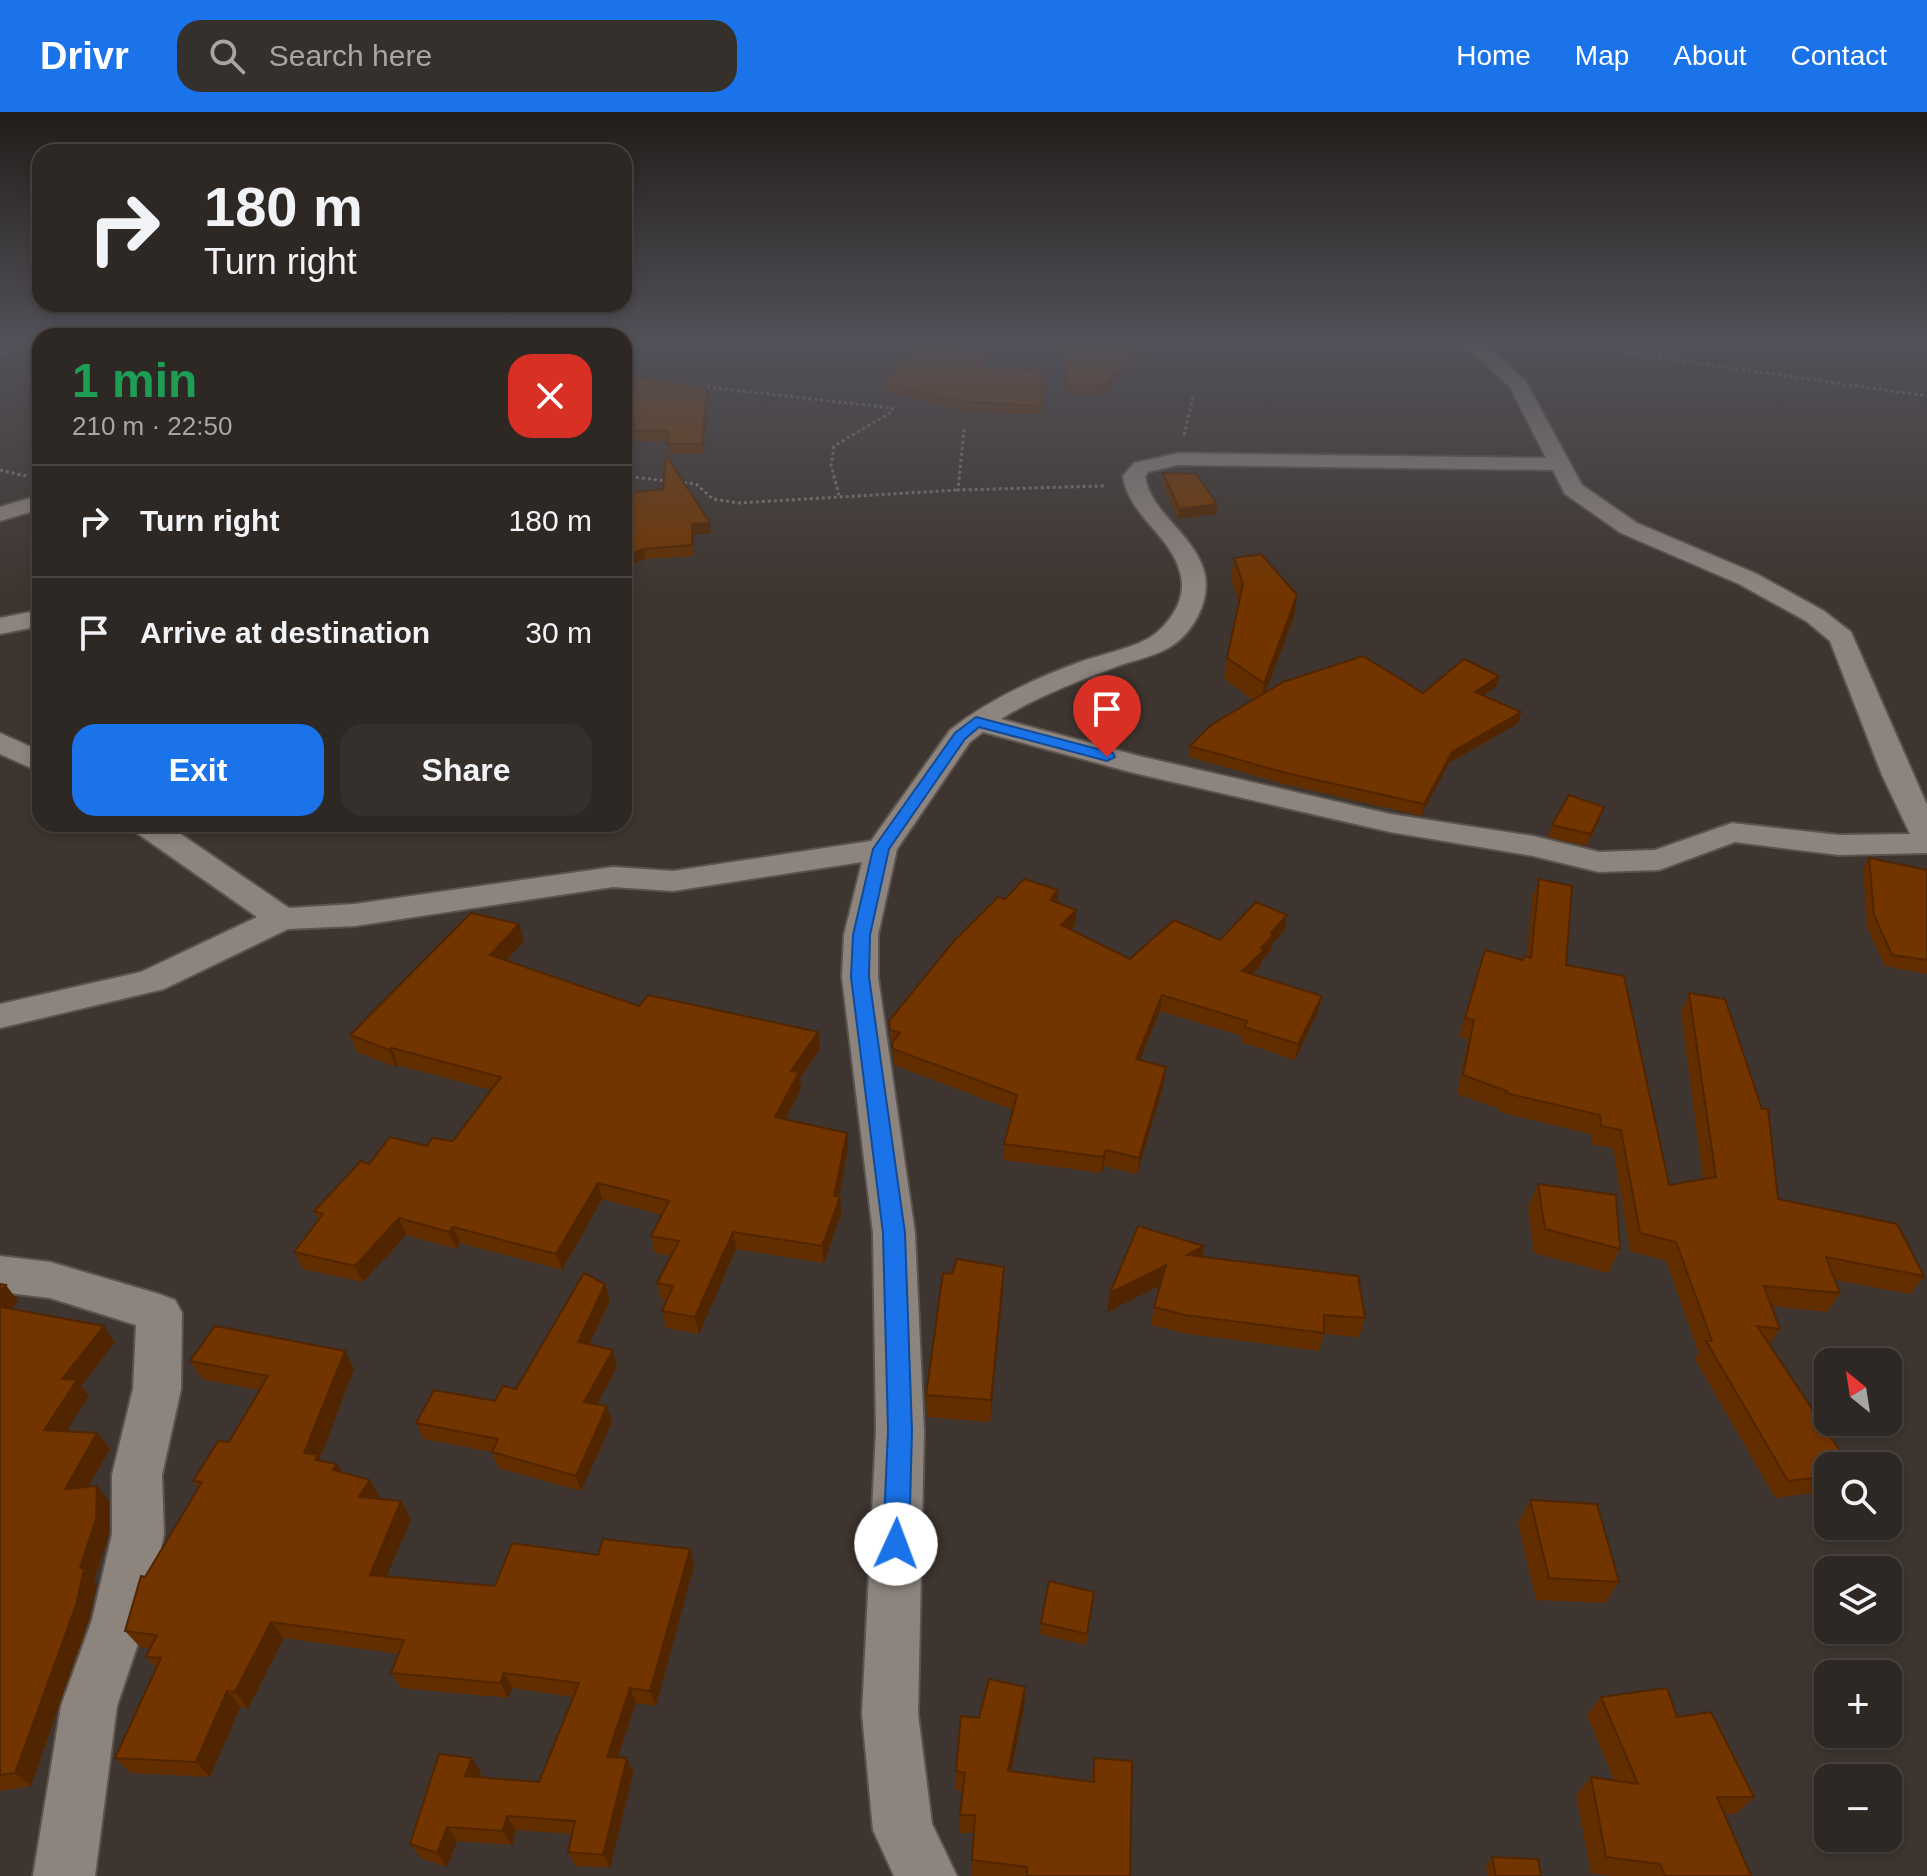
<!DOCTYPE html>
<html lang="en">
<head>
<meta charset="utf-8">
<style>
  :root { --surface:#2e2824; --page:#36302c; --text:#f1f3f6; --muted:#a7a6a6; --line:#494441; --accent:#1a73e8 }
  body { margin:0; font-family:Arial,sans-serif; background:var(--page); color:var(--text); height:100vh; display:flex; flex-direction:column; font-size:30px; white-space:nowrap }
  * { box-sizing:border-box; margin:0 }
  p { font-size:26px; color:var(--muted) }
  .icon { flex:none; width:44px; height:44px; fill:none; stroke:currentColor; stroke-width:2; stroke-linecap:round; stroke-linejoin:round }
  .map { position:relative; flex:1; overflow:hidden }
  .side { position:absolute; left:32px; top:216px; width:600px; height:504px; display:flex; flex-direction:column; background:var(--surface); border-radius:24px; box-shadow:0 4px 12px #0003,0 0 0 2px var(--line) }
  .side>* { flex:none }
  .hud { position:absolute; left:32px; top:32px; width:600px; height:168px; border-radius:24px; box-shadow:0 4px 12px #0003,0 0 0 2px var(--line); background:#2e2824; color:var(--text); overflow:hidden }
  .needle { width:52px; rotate:330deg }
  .fabs { position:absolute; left:1814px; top:1236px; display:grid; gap:16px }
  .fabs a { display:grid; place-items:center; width:88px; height:88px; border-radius:16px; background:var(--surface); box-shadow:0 4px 12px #0003,0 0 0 2px var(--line); font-size:40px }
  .pin { position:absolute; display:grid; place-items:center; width:68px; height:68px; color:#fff; margin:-82px -34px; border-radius:50% 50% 50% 0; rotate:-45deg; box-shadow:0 0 8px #0007 }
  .pin .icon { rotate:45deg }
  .me { position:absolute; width:88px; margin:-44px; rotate:2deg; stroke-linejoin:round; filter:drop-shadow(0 0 6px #0008) }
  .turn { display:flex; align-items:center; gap:28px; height:168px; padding:0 40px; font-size:36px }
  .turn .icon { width:104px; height:104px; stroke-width:2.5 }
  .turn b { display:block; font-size:56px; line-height:68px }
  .round { display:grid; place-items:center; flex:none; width:84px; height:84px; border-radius:24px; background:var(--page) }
  .headline { display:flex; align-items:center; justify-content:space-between; height:136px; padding:0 40px }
  h1 { font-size:48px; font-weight:600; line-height:60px; color:#1e9e55 }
  .action { display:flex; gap:16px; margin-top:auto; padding:16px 40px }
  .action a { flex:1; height:92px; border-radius:24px; background:var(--accent); color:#fff; font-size:32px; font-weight:600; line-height:92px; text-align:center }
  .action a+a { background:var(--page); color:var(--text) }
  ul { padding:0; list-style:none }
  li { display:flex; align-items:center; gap:24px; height:112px; padding:0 40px; border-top:2px solid var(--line) }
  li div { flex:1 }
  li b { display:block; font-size:30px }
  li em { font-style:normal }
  header { display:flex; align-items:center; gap:48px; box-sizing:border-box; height:112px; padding:0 40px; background:var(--accent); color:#fff }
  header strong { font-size:38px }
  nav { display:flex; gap:44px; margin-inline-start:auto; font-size:28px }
  .search { width:560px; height:72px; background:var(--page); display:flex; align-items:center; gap:20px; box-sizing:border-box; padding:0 28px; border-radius:24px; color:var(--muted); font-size:30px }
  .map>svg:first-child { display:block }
</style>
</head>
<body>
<header>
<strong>Drivr</strong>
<div class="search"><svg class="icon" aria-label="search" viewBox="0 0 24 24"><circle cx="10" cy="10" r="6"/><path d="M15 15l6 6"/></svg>Search here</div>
<nav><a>Home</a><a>Map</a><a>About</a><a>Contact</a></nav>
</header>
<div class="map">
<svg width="1927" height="1764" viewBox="0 0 1927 1764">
  <rect width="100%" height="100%" fill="#3e3530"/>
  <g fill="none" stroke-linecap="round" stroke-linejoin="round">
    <!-- minor casing -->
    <g stroke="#5a534e" stroke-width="4">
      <g id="minor">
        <path d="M1477,231L1486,234L1525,268L1582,373L1637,411L1757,462L1824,499L1851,520L1927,693V741L1839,743L1735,730L1659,758L1599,760L1533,744L1390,720L1134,661L983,620L970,630L897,737L878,823V865L915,1121L924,1319L918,1602L932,1712L957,1764H894L873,1718L862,1602L876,1319L873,1121L842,865L844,823L862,750L673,779L613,775L355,814L288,817L164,877L0,916V892L141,860L257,805L134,719L129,712H166L289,796L355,792L613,755L673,759L871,729L950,618C989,588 1033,567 1080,550C1102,542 1136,536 1155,522C1172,508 1186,486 1181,464C1173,424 1128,404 1123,364L1134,351L1178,341L1546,346L1510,275L1474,242L1454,232ZM1178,353L1553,358L1565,382L1621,421L1739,472L1806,509L1830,529L1882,663L1910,722L1839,723L1732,711L1655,738L1599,740L1533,724L1390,702L1139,644L1001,607C1038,584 1078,569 1118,554C1135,548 1155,544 1170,535C1195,520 1213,484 1203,456C1192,421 1150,400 1145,364L1148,360Z"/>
        <polygon points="40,383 40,397 0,409 0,395"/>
        <polygon points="40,498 40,514 0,522 0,506"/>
        <polygon points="0,621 40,639 40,660 0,642"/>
        <polygon points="0,1144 50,1150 159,1182 175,1188 182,1201 181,1277 162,1363 164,1422 146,1508 117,1594 95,1764 33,1764 61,1594 92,1508 112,1422 112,1363 133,1277 136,1213 50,1186 0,1180"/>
      </g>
    </g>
    <!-- path -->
    <g stroke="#7e7672" stroke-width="3" stroke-dasharray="3 3" stroke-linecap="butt">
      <polyline points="1558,231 1927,284"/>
      <polyline points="0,242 40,235"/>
      <polyline points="689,273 892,296 893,299 834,334 831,353 839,383"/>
      <polyline points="964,317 958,378 1105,374"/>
      <polyline points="1184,323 1193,285"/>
      <polyline points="0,358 26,364"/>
      <polyline points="624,364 668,369"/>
      <polyline points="678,370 696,372 713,387 738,391 958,378"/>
    </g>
    <!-- minor -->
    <use href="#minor" fill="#8d847e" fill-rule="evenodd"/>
  </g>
  <!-- wall -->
  <g fill="#622e00">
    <polygon points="1064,239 1140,241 1103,283 1066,282"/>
    <polygon points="986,248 983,256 1042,258 1041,303 964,299 884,279 884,271"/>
    <polygon points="624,262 707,276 708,286 703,342 669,342 668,329 624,329"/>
    <polygon points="1163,361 1217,392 1216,402 1178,407 1162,370"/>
    <polygon points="624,382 710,411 711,421 694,423 694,444 645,447 624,456"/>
    <polygon points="1234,446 1297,483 1294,504 1265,580 1423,581 1496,575 1483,583 1521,600 1518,611 1449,651 1421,704 1284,672 1189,645 1190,634 1253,588 1224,567 1227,546 1239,490 1231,466"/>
    <polygon points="1600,707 1586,734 1548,725 1552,713"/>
    <polygon points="1869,746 1927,758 1927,862 1885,854 1867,815 1863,757"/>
    <polygon points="1539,767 1566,853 1669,1073 1703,1067 1681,900 1689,881 1778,1087 1924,1164 1910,1182 1835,1168 1840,1181 1827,1200 1771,1194 1780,1217 1769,1233 1828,1354 1828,1379 1775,1386 1695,1247 1699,1241 1666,1149 1630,1139 1613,1036 1593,1033 1591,1022 1499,1000 1500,997 1457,982 1468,927 1459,925 1485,838 1522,848 1524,844 1527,845 1532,786"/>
    <polygon points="1005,787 1057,790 1076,798 1075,813 1070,818 1130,847 1220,828 1287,803 1284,819 1272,832 1271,838 1262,848 1261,853 1252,862 1322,884 1318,899 1295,948 1241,930 1242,924 1160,899 1140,948 1166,955 1164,971 1137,1062 1104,1054 1101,1061 1004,1048 1004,1032 1013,998 894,953 889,909"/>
    <polygon points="524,829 506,849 639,894 818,920 820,937 800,966 801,977 785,1008 848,1037 839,1084 841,1101 824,1151 736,1137 699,1222 666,1216 662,1199 667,1188 661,1187 657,1171 671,1144 655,1141 651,1124 662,1103 602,1087 562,1158 460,1131 456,1137 406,1123 363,1170 303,1157 294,1140 319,1108 314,1099 369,1052 427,1034 453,1029 491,978 398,953 396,955 357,940 350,923"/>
    <polygon points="1538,1072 1620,1137 1608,1161 1534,1141 1528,1096"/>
    <polygon points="1202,1144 1365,1206 1359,1225 1324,1222 1319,1239 1182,1221 1151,1213 1154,1195 1160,1173 1107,1200 1110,1181"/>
    <polygon points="952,1162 1003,1178 990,1310 927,1305 926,1283"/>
    <polygon points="0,1172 18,1189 12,1197 115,1230 81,1274 89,1284 66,1319 97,1321 110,1337 88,1375 109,1389 109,1422 94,1468 97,1472 89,1507 31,1674 0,1679"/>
    <polygon points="605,1172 610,1188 589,1233 617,1255 597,1292 612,1310 581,1379 498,1356 492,1340 424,1327 416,1311 495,1289 516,1277"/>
    <polygon points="345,1239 354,1257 320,1346 322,1349 342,1360 370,1368 380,1385 379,1387 401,1389 411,1407 386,1464 495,1474 598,1443 690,1437 694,1454 656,1594 636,1591 618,1645 627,1646 633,1661 610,1756 576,1754 568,1740 572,1722 516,1718 512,1733 457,1729 447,1755 421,1746 410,1732 472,1646 481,1661 480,1665 539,1670 573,1585 512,1576 508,1586 401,1576 391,1561 399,1542 284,1526 248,1596 240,1595 210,1665 131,1661 115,1646 156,1556 146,1545 150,1537 140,1535 125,1519 145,1465 198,1376 193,1369 229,1330 260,1278 202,1267 190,1249"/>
    <polygon points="1530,1388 1619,1470 1605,1491 1536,1488 1518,1411"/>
    <polygon points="1094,1480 1086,1533 1040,1522 1041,1511"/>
    <polygon points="1025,1575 1024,1595 1011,1660 1091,1669 1094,1646 1130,1764 971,1764 974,1721 960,1721 960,1703 963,1679 956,1678 956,1659 979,1606"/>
    <polygon points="1601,1585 1677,1605 1754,1685 1736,1702 1724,1702 1751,1764 1610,1764 1591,1761 1576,1683 1591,1665 1614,1668 1587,1603"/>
    <polygon points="1492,1745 1541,1764 1487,1764 1486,1754"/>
  </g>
  <!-- shaded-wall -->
  <g fill="#502500">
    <polygon points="1140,232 1140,241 1103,283 1103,274"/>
    <polygon points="986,240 986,248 981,265 981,256"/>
    <polygon points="707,276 708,286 703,342 702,332"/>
    <polygon points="1217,392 1216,402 1178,407 1179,397"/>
    <polygon points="710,411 711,421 694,423 694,444 692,412"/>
    <polygon points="644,437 645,447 624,456 624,444"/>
    <polygon points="1297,483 1294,504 1261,593 1264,571"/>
    <polygon points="1499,564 1496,575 1472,591 1475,580"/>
    <polygon points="1521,600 1518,611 1449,651 1421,704 1424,692 1452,640"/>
    <polygon points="1604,695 1600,707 1586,734 1591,722"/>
    <polygon points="1058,778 1057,794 1050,788"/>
    <polygon points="1076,798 1075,813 1060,829 1061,813"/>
    <polygon points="1287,803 1284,819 1272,832 1271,838 1262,848 1261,853 1239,875 1242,859 1261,836 1271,821"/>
    <polygon points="519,812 524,829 495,860 490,843"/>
    <polygon points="1162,883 1160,899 1134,963 1136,947"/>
    <polygon points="1322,884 1318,899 1295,948 1298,932"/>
    <polygon points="818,920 820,937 800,966 801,977 777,1022 775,1005 791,959"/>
    <polygon points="392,936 398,953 396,955 389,938"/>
    <polygon points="1166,955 1164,971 1137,1062 1139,1046"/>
    <polygon points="847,1021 848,1037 838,1089 840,1085 841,1101 824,1151 822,1134 834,1084"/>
    <polygon points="1106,1038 1104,1054 1101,1061 1103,1045"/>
    <polygon points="598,1071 602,1087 562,1158 556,1142"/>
    <polygon points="399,1106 406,1123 363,1170 355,1154"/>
    <polygon points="453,1115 460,1131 456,1137 449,1120"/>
    <polygon points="733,1120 736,1137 699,1222 695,1205"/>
    <polygon points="1204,1134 1201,1152 1187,1143"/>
    <polygon points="1166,1153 1163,1172 1107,1200 1110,1181"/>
    <polygon points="1004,1155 1003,1178 990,1310 991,1288"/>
    <polygon points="605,1172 610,1188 583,1246 578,1230"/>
    <polygon points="6,1173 18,1189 3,1209 0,1206 0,1181"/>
    <polygon points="104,1214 115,1230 81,1274 89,1284 57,1334 44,1318 62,1267"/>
    <polygon points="613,1238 617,1255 590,1306 584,1290"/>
    <polygon points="345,1239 354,1257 320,1346 328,1360 304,1341"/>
    <polygon points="607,1294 612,1310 581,1379 576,1364"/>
    <polygon points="97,1321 110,1337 78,1392 65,1377"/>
    <polygon points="337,1352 347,1369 333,1358"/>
    <polygon points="370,1368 380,1385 369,1402 359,1385"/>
    <polygon points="97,1374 109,1389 109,1422 94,1468 97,1472 89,1507 31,1674 15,1661"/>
    <polygon points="401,1389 411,1407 380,1480 370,1463"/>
    <polygon points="690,1437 694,1454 656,1594 650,1579"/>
    <polygon points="271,1510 284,1526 248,1596 235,1580"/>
    <polygon points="504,1561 512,1576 508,1586 500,1571"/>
    <polygon points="1025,1575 1024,1595 1007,1678 1008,1659"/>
    <polygon points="630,1576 636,1591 613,1659 607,1645"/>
    <polygon points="227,1579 240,1595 210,1665 196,1650"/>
    <polygon points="472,1646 481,1661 475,1679 465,1664"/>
    <polygon points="627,1646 633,1661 610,1756 603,1743"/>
    <polygon points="507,1704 516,1718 512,1733 503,1719"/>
    <polygon points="447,1715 457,1729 447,1755 437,1741"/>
  </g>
  <!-- building -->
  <g fill="#723500" stroke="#502500" stroke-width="2">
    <polygon points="1066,231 1130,231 1140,232 1103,274 1066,274 1064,239"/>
    <polygon points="916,234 986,240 981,256 1042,258 1042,294 964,290 884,271"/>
    <polygon points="624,262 707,276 702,332 667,332 668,319 624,319"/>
    <polygon points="666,343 710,411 692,412 692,433 644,437 624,444 624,382 663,377"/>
    <polygon points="1163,361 1196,362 1217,392 1179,397"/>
    <polygon points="1261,442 1297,483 1264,571 1227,546 1243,472 1234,446"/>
    <polygon points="1363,544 1423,581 1464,547 1499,564 1475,580 1521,600 1452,640 1424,692 1286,661 1190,634 1211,613 1283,570"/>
    <polygon points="1569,683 1604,695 1591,722 1552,713"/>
    <polygon points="1869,746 1927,758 1927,848 1892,843 1874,803"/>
    <polygon points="1024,767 1058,778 1050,788 1076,798 1061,813 1130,847 1174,808 1220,828 1256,790 1287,803 1271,821 1274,822 1261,836 1264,838 1242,859 1322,884 1298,932 1244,915 1247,909 1162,883 1136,947 1166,955 1139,1046 1106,1038 1103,1045 1004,1032 1017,983 893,937 892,931 900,921 890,918 889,909 953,830 998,785 1005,787"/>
    <polygon points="1539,767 1572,774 1566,853 1624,864 1669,1073 1716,1065 1689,881 1725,887 1762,997 1768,997 1778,1087 1897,1112 1924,1164 1826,1145 1840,1181 1764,1174 1780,1217 1757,1214 1850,1354 1828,1354 1828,1364 1788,1369 1706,1229 1712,1229 1676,1130 1640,1121 1621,1018 1601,1014 1600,1003 1506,981 1507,979 1463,963 1474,908 1465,906 1485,838 1523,848 1524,844 1531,846"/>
    <polygon points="471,801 519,812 490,843 639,894 648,883 818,920 791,959 799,960 775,1005 847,1021 834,1084 840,1085 822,1134 733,1120 695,1205 662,1199 673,1174 657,1171 679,1129 651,1124 669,1089 598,1071 556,1142 453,1115 449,1120 399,1106 355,1154 294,1140 323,1102 314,1099 361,1049 369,1052 390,1025 427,1034 432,1026 453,1029 501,965 392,936 389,938 350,923"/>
    <polygon points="1538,1072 1616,1083 1620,1137 1545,1117"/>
    <polygon points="1138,1114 1204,1134 1187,1143 1358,1164 1365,1206 1324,1203 1324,1221 1185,1203 1154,1195 1166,1153 1110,1181"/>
    <polygon points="957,1147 1004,1155 991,1288 926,1283 943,1161 952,1162"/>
    <polygon points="584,1161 605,1172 578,1230 613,1238 584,1290 607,1294 576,1364 492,1340 498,1327 416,1311 434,1278 495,1289 503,1274 516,1277"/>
    <polygon points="0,1172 6,1173 0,1181"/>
    <polygon points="0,1195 104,1214 62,1267 77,1268 44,1318 97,1321 65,1377 97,1374 96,1407 80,1456 84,1457 76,1493 15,1661 0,1663"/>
    <polygon points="215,1214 345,1239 304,1341 318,1343 315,1348 337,1352 333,1358 370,1368 359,1385 401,1389 370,1463 495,1474 512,1431 598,1443 603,1427 690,1437 650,1579 630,1576 607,1645 627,1646 603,1743 568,1740 575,1709 507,1704 503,1719 447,1715 437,1741 410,1732 439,1642 472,1646 465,1664 539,1670 579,1571 504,1561 500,1571 391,1561 404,1528 271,1510 235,1580 227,1579 196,1650 115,1646 161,1546 146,1545 157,1523 125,1519 141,1464 145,1465 202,1370 193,1369 218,1329 229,1330 268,1264 190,1249"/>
    <polygon points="1530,1388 1597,1392 1619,1470 1549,1466"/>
    <polygon points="1049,1469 1094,1480 1087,1522 1041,1511"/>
    <polygon points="989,1567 1025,1575 1008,1659 1094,1670 1094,1646 1132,1649 1130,1764 1027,1764 1027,1755 972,1748 975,1703 960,1703 965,1661 956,1659 961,1604 979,1606"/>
    <polygon points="1667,1576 1677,1605 1711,1600 1754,1685 1717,1685 1751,1764 1665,1764 1660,1752 1606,1745 1591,1665 1638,1672 1601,1585"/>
    <polygon points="1492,1745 1538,1747 1541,1764 1496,1764"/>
  </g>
  <!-- sky -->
  <linearGradient id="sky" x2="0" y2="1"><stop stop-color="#221d1a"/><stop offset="0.48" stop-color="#525159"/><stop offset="1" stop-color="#525159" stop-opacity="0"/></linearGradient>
  <rect width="1927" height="478" fill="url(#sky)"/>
  <!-- route -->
  <polygon fill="#1a73e8" stroke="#114b97" stroke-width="2" points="976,605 1113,641 1115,645 1107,649 979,615 965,627 889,737 870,823 869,865 905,1121 912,1319 909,1432 906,1441 896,1445 887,1441 883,1432 888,1319 883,1121 851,865 853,823 873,737 955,621"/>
</svg>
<div class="fabs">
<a><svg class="needle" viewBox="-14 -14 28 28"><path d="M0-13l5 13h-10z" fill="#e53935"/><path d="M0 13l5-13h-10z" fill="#a7a6a6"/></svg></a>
<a><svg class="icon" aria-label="search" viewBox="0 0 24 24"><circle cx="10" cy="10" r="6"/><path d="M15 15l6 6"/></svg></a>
<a><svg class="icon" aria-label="layers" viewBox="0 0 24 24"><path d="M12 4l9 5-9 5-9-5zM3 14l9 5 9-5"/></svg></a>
<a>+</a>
<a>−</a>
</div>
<div class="pin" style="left:1107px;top:645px;background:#d93025"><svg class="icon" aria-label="arrive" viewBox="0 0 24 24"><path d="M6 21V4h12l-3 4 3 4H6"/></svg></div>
<svg class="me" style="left:896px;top:1432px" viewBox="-20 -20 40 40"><circle r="19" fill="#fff"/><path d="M0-13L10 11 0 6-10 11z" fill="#1a73e8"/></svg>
<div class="hud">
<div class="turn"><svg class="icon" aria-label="right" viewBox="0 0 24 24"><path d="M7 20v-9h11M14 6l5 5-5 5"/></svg><div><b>180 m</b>Turn right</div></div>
</div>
<section class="side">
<div class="headline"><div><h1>1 min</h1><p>210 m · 22:50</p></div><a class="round" style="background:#d93025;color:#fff"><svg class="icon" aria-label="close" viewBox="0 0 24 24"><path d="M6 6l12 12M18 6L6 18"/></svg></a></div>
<ul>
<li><svg class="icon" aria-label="right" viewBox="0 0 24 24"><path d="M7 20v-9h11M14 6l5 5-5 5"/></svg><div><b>Turn right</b></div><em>180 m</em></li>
<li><svg class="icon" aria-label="arrive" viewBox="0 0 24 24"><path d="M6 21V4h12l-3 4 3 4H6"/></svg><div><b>Arrive at destination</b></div><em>30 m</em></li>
</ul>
<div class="action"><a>Exit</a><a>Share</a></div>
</section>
</div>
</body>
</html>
